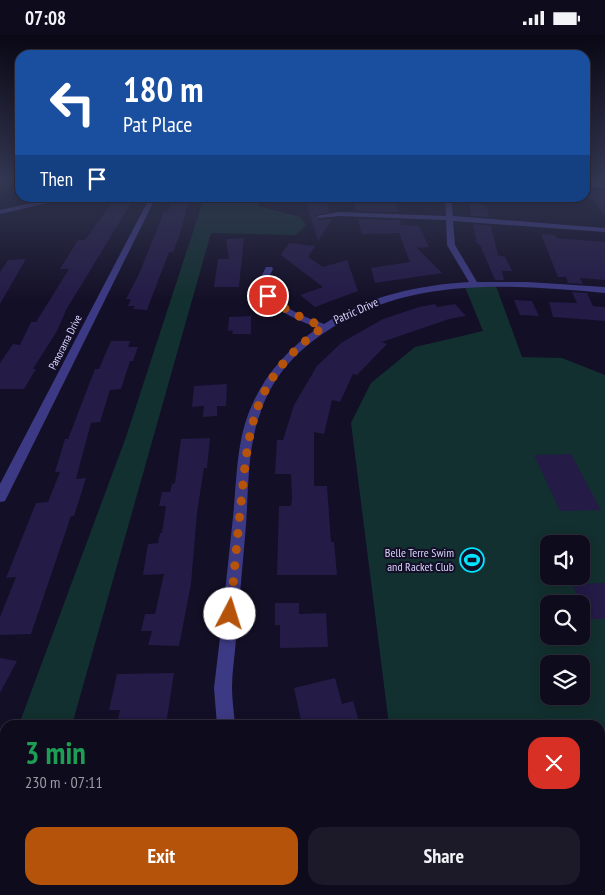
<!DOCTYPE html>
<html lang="en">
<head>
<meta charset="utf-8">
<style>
  :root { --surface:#0e0b1c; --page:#1c1929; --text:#f1f3f6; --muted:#9b9ba3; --line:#2e2b3b; --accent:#b45309 }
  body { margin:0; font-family:"PT Sans Narrow",sans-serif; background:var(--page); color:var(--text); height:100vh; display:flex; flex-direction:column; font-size:19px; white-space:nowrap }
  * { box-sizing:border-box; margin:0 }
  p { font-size:16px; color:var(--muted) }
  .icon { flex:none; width:28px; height:28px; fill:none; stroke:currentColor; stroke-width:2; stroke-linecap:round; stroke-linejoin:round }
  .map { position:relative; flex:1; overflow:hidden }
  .details { position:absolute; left:0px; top:685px; width:605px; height:175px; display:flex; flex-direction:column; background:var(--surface); border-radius:15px 15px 0 0; box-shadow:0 2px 12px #0003,0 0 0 1px var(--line) }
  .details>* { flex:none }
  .top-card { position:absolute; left:15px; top:15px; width:575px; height:152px; border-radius:15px; box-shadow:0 2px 12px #0003,0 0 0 1px var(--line); background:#1a4fa0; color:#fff; overflow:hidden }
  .tools { position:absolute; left:540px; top:500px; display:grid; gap:10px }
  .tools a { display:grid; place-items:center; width:50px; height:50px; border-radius:10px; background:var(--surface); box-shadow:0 2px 12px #0003,0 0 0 1px var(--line); font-size:25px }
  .pin { position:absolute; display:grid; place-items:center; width:42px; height:42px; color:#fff; margin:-21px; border:2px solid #fff; border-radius:50%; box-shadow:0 1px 5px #0007 }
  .me { position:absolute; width:55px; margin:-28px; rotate:5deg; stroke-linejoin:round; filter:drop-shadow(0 0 4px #0008) }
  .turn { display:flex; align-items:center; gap:18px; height:105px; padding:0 25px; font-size:22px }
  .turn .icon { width:65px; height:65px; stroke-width:2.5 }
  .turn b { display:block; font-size:35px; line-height:42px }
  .then { display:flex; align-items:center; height:48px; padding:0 25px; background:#0003; gap:10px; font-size:19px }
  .round { display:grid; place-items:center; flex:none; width:52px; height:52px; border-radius:15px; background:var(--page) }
  .head { display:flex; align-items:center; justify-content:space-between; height:85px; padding:0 25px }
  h1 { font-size:30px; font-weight:600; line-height:38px; color:#1e9e55 }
  .button { display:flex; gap:10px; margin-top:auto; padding:10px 25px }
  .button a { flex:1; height:58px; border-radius:15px; background:var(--accent); color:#fff; font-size:20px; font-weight:600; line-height:58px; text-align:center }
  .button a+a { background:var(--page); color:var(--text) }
  .status { display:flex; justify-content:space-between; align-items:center; height:35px; padding:0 25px; background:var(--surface); direction:ltr }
  .status svg { height:14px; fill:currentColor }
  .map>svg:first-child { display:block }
</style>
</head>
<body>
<div class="status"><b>07:08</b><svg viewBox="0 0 49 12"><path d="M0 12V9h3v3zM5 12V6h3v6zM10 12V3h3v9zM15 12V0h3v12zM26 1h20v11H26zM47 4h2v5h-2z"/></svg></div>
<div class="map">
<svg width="605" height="860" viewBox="0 0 605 860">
  <rect width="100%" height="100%" fill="#130f26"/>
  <!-- green -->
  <g fill="#12302f" fill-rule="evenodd">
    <polygon points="204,163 257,163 259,171 300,182 306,190 296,200 211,198 72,690 14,690 21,684 126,402"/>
    <path d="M496,251L522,322L562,323L605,340V860H350L352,855H600V690H389L351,388L371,348L415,312L483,296L465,252ZM549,509H581V541H549ZM549,569H581V601H549ZM549,629H581V661H549Z"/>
    <polygon points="5,699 5,855 113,855 115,860 0,860 0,703"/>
  </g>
  <!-- building -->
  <g fill="#241b47">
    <polygon points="585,154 605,155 605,182 594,165 585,164"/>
    <polygon points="115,163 129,163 127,168 131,168 66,275 57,296 33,334 36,334 24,354 0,354 0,328 13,309 20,310 31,287 36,287 69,234 60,234 78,205 85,205"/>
    <polygon points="353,163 395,164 398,177 356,176"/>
    <polygon points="305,164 325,164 330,177 314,180 319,185 332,184 318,206"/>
    <polygon points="188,168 179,202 173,217 169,217 147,275 133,274 135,271 128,271 131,264 126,264 139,239 164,177 168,177 170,169"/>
    <polygon points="469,168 486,170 489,182 471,181"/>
    <polygon points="358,184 400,185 401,190 419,191 429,212 417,213 442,238 375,248 371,233 410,227 399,198 362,199"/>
    <polygon points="473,189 491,191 498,220 505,222 512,236 502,236 504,245 495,245 480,210 477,209"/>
    <polygon points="541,199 555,200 557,203 605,207 605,245 580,243 583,249 568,248 566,242 558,242"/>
    <polygon points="244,203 239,252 214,252 218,224 229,224 226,204"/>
    <polygon points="289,208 315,211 308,222 323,232 347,225 358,256 315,272 300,260 323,252 281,220"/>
    <polygon points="26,224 23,229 0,269 0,237 8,225"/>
    <polygon points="572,257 587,258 593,271 605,272 605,286 553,282 549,267 577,268"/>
    <polygon points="514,265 532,266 539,281 520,280"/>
    <polygon points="435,269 437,272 455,269 466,281 449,284 382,307 387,309 357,340 353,339 340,367 332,365 324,399 314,397 314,451 327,451 331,507 334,507 337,540 277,540 279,471 291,471 292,464 291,439 275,439 277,405 283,405 294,370 317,331 341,308 383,284 419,272"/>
    <polygon points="251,281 251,299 232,299 233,295 228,296 229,282"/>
    <polygon points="111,306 130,306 128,312 138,312 133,326 130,326 121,354 110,355 100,387 91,388 76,444 86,443 74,481 71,481 31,599 0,600 0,582 16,542 6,543 36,468 48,467 60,437 55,437 65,404 68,404 95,334 99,334"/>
    <polygon points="227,349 226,371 217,371 217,381 203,382 204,371 192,372 194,351"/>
    <polygon points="210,403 207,433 204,433 197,478 191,549 179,611 148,610 152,596 141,596 145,579 155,579 164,539 143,540 148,509 158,508 160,498 162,498 166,471 159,471 162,457 170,457 172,449 175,448 181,404"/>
    <polygon points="571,419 601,475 560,476 534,420"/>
    <polygon points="605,548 605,584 587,584 572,549"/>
    <polygon points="275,568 299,568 299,579 326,578 328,612 280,613 280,590 275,590"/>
    <polygon points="0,623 17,626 0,658"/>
    <polygon points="174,638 166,690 117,690 120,675 109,675 117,639"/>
    <polygon points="335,643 342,669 353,666 360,690 302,690 294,653"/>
  </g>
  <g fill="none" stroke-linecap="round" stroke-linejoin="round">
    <!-- minor -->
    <g fill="#3d3a85" fill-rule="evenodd">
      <polygon points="585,148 605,149 605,153 585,152"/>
      <polygon points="59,162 74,162 0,179 0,175"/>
      <polygon points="150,162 156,162 7,462 5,466 0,467 0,449"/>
      <path d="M445,162H451L453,181L605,193V197L453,186L455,210L477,247H528L605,252V258C509,249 407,241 324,298C294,318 271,344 260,379C246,417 249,462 245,502C242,536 239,570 236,604C235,620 232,636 232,652C232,665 234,678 235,690H217L214,653C221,596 227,539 233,482C237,445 236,405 252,370C266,338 289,313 318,293C293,283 267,274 259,246L266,232H272L273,234L267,246C275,272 301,280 324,289C367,261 419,250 469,247L447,210L446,185L339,181L319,183L316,181L339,177L446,181Z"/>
    </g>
  </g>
  <!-- sky -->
  <linearGradient id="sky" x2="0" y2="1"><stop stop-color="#0a0815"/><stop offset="0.55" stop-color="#333752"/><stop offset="1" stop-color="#333752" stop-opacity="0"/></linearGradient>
  <rect width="605" height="266" fill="url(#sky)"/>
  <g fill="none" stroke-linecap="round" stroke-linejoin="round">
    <!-- route -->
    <path stroke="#b45309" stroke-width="9" stroke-dasharray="0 16.2" d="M230,579C234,542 237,505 241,468C249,388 253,344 323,292L290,277L268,261"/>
  </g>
  <!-- icons -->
  <defs>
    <g id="stadium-ring" transform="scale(1.25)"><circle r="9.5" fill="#130f26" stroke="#00e5ff" stroke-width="1.5"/><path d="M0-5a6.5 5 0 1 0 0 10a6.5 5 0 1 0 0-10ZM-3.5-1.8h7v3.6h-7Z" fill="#00e5ff"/></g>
  </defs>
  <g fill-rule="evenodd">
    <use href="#stadium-ring" x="472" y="525"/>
  </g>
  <g text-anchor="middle" stroke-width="4" stroke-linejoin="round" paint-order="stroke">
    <!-- far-street labels -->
    <g font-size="11" fill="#d9d4ff" stroke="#130f26">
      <text transform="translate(65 307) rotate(-63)" y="4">Panorama Drive</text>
    </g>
    <!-- street labels -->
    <g font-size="12" fill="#d9d4ff" stroke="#130f26">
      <text transform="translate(356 276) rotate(-24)" y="4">Patric Drive</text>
    </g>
    <!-- poi labels -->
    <g font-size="12" fill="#d9d4ff" stroke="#130f26" text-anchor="end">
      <text x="454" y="522">Belle Terre Swim<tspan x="454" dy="14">and Racket Club</tspan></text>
    </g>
  </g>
</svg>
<div class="tools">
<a><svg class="icon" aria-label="sound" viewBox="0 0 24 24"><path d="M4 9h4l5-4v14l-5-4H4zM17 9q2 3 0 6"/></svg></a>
<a><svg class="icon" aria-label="search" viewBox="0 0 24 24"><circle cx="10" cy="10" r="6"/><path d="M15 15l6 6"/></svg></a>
<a><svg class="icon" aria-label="layers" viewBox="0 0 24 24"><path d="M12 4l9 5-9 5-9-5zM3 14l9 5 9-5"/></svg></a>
</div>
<div class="pin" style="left:268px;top:261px;background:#d93025"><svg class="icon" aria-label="arrive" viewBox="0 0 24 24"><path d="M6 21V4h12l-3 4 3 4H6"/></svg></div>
<svg class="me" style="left:230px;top:579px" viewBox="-20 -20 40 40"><circle r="19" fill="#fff"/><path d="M0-13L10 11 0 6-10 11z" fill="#b45309"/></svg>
<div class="top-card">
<div class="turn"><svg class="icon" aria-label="left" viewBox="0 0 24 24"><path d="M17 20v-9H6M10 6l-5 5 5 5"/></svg><div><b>180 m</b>Pat Place</div></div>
<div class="then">Then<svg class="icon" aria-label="arrive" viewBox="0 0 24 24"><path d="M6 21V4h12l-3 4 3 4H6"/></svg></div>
</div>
<section class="details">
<div class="head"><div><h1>3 min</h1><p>230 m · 07:11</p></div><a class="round" style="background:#d93025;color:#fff"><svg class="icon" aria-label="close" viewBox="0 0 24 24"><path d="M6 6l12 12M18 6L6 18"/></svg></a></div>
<div class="button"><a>Exit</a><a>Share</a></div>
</section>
</div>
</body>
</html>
